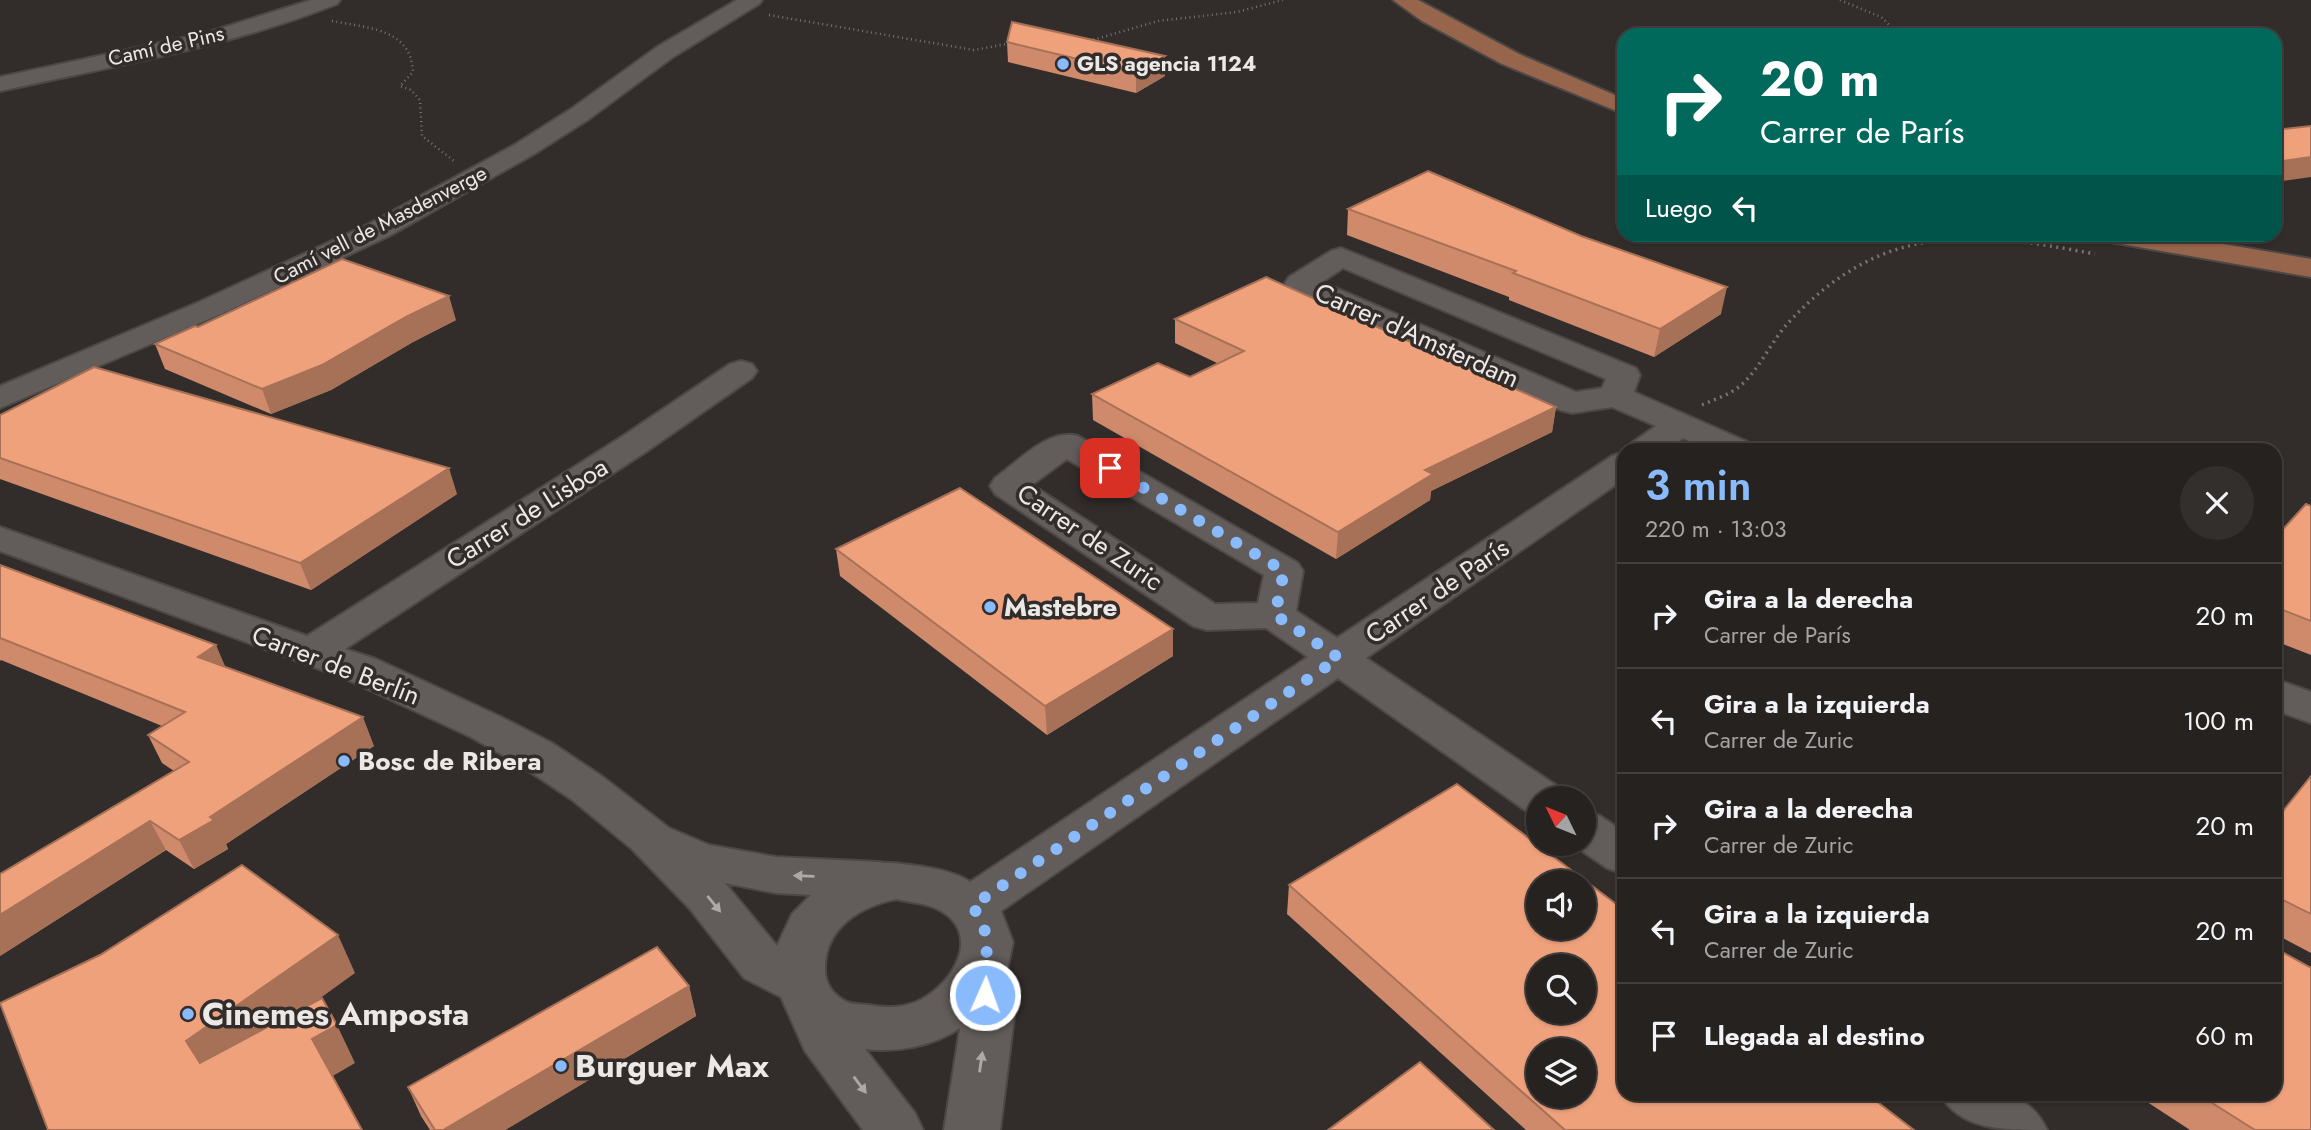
<!DOCTYPE html>
<html lang="es">
<head>
<meta charset="utf-8">
<style>
  :root { --surface:#262220; --page:#322f2d; --text:#f1f3f6; --muted:#a4a4a5; --line:#423f3e; --accent:#89bafc }
  body { margin:0; font-family:Jost,sans-serif; background:var(--page); color:var(--text); height:100vh; display:flex; flex-direction:column; font-size:26px; white-space:nowrap }
  * { box-sizing:border-box; margin:0 }
  p { font-size:23px; color:var(--muted) }
  .icon { flex:none; width:38px; height:38px; fill:none; stroke:currentColor; stroke-width:2; stroke-linecap:round; stroke-linejoin:round }
  .map { position:relative; flex:1; overflow:hidden }
  .details { position:absolute; left:1617px; top:443px; width:665px; height:658px; display:flex; flex-direction:column; background:var(--surface); border-radius:21px; box-shadow:0 2px 5px #0004,0 0 0 2px var(--line) }
  .details>* { flex:none }
  .hud { position:absolute; left:1617px; top:28px; width:665px; height:214px; border-radius:21px; box-shadow:0 2px 5px #0004,0 0 0 2px var(--line); background:#00695c; color:#fff; overflow:hidden }
  .needle { width:46px; rotate:313deg }
  .fabs { position:absolute; left:1526px; top:786px; display:grid; gap:14px }
  .fabs a { display:grid; place-items:center; width:70px; height:70px; border-radius:50%; background:var(--surface); box-shadow:0 2px 5px #0004,0 0 0 2px var(--line); font-size:35px }
  .pin { position:absolute; display:grid; place-items:center; width:60px; height:60px; color:#fff; margin:-30px; border-radius:14px; box-shadow:0 4px 10px #0006 }
  .me { position:absolute; width:77px; margin:-38px; rotate:2deg; stroke-linejoin:round; filter:drop-shadow(0 0 5px #0008) }
  .turn { display:flex; align-items:center; gap:24px; height:147px; padding:0 28px; font-size:32px }
  .turn .icon { width:91px; height:91px; stroke-width:2.5 }
  .turn b { display:block; font-size:49px; line-height:60px }
  .then { display:flex; align-items:center; height:66px; padding:0 28px; background:#0003; gap:14px; font-size:26px }
  .round { display:grid; place-items:center; flex:none; width:74px; height:74px; border-radius:37px; background:var(--page) }
  .headline { display:flex; align-items:center; justify-content:space-between; height:119px; padding:0 28px }
  h1 { font-size:42px; font-weight:600; line-height:52px; color:var(--accent) }
  ul { padding:0; list-style:none }
  li { display:flex; align-items:center; gap:21px; height:105px; padding:0 28px; border-top:2px solid var(--line) }
  li div { flex:1 }
  li b { display:block; font-size:26px }
  li em { font-style:normal }
  .map>svg:first-child { display:block }
</style>
</head>
<body>
<div class="map">
<svg width="2311" height="1130" viewBox="0 0 2311 1130">
  <rect width="100%" height="100%" fill="#322d2b"/>
  <g fill="none" stroke-linecap="round" stroke-linejoin="round">
    <!-- minor casing -->
    <g stroke="#4c4846" stroke-width="4">
      <g id="minor">
        <path d="M311,0H340L337,4C229,47 114,66 0,91V77L206,33Z"/>
        <polygon points="737,0 762,0 759,4 673,57 589,119 534,154 389,236 221,314 0,408 0,386 199,302 369,224 516,144 571,109 657,47"/>
        <path d="M1341,248L1636,368L1640,375L1634,392L1750,443L1755,450H1709L1683,438L1667,450H1627L1632,443L1656,426L1612,407L1572,413L1560,410L1289,289L1285,283L1289,277L1331,251ZM1343,268L1606,379L1602,388L1576,392L1322,282Z"/>
        <path d="M741,361L752,364L757,371L752,378L647,451L345,649L376,659L501,717L552,743L603,777L669,828L709,845L776,857L879,862C887,864 893,862 901,864C922,866 953,870 970,882L1308,657L1266,628L1207,630L1193,626L995,494L990,486L995,478C1019,461 1048,428 1078,436L1298,563L1303,571L1296,611L1337,638L1612,456L1624,452V479L1366,658L1557,786L1564,798H1538V814L1525,810L1338,678L1001,911L1013,942L1007,970L1014,1017L1000,1130H944L960,1028C933,1046 897,1053 865,1049L915,1113L923,1130H863L805,1051L781,997L744,978L690,909L632,849L571,799L520,765L471,737L346,679L0,551V527L307,636L623,436L730,364ZM1067,459L1264,575L1258,603L1215,604L1032,485ZM725,883L776,893L811,895L792,914L777,946ZM897,899C908,902 923,903 933,907C986,929 955,985 916,1002C901,1008 884,1008 869,1005C861,1004 850,1005 843,1000C832,993 825,983 825,970C824,928 860,906 897,899Z"/>
        <polygon points="2275,679 2311,692 2311,723 2275,710"/>
        <polygon points="1584,811 1600,816 1624,832 1624,874 1607,868 1572,844 1584,844"/>
        <path d="M1940,1094C1984,1094 2025,1083 2047,1130C2003,1130 1960,1130 1940,1094Z"/>
      </g>
    </g>
    <!-- major casing -->
    <g stroke="#4c4846" stroke-width="4">
      <g id="major">
        <polygon points="1393,0 1418,0 1519,54 1624,99 1624,114 1502,64 1422,21"/>
        <polygon points="2096,234 2164,234 2311,259 2311,277 2110,242 2100,240"/>
      </g>
    </g>
    <!-- path-far1 -->
    <g stroke="#787472" stroke-width="2.5" stroke-dasharray="1 3.5" stroke-linecap="butt">
      <polyline points="1840,0 1881,17 1900,35"/>
      <polyline points="769,15 974,50 1012,43"/>
      <path d="M332,21C367,28 411,28 413,72L400,86L411,90L420,100L422,136L454,161"/>
      <polyline points="1089,41 1158,21 1237,12 1283,0"/>
    </g>
    <!-- path -->
    <path stroke="#787472" stroke-width="3.5" stroke-dasharray="2 4.5" stroke-linecap="butt" d="M1702,405C1715,399 1729,395 1740,386C1760,369 1771,341 1789,322C1882,222 1971,230 2095,254"/>
    <!-- minor -->
    <use href="#minor" fill="#625d5a" fill-rule="evenodd"/>
    <!-- major -->
    <use href="#major" fill="#97654c" fill-rule="evenodd"/>
  </g>
  <!-- wall -->
  <g fill="#ce8a6b">
    <polygon points="1007,42 1165,56 1165,76 1136,93 1008,62"/>
    <polygon points="1348,209 1721,314 1654,357 1509,300 1509,297 1347,235"/>
    <polygon points="1175,319 1556,407 1552,432 1431,491 1430,500 1336,559 1093,420 1092,394 1190,377 1217,363 1175,343"/>
    <polygon points="456,320 413,342 331,390 271,414 165,369 155,344 198,327"/>
    <polygon points="0,415 457,494 311,590 0,479"/>
    <polygon points="2311,506 2311,655 2275,641 2275,538"/>
    <polygon points="836,549 1173,656 1047,735 840,576"/>
    <polygon points="0,565 225,667 374,746 226,844 228,849 194,869 166,850 0,956 174,771 162,763 148,735 162,726 1,660 0,661"/>
    <polygon points="2311,776 2311,953 2275,934 2275,821"/>
    <polygon points="1289,885 1914,1130 1526,1130 1287,914"/>
    <polygon points="689,986 696,1016 505,1130 430,1130 421,1116 408,1087"/>
    <polygon points="2135,1094 2275,1094 2311,1130 2190,1130"/>
  </g>
  <!-- shaded-wall -->
  <g fill="#a77157">
    <polygon points="1165,56 1165,76 1136,93 1136,73"/>
    <polygon points="2311,157 2311,177 2275,182 2275,162"/>
    <polygon points="1727,287 1721,314 1654,357 1660,329"/>
    <polygon points="449,296 456,320 413,342 331,390 271,414 262,389"/>
    <polygon points="1556,407 1552,432 1431,491 1430,500 1336,559 1338,532 1425,470"/>
    <polygon points="449,468 457,494 311,590 300,563"/>
    <polygon points="1173,629 1173,656 1047,735 1045,706"/>
    <polygon points="216,645 228,673 198,657"/>
    <polygon points="363,717 374,746 226,844 228,849 194,869 179,840 210,817"/>
    <polygon points="150,821 166,850 0,956 0,915"/>
    <polygon points="338,935 355,973 208,1079 186,1041"/>
    <polygon points="689,986 696,1016 505,1130 443,1130"/>
    <polygon points="337,1025 355,1063 331,1077 312,1039"/>
  </g>
  <!-- building -->
  <g fill="#efa17c" stroke="#a77157" stroke-width="2" fill-rule="evenodd">
    <polygon points="1012,22 1165,56 1136,73 1007,42"/>
    <polygon points="2311,126 2311,157 2275,162 2275,130"/>
    <polygon points="1428,171 1581,236 1727,287 1660,329 1513,273 1516,271 1348,209"/>
    <polygon points="342,259 449,296 406,317 322,365 262,389 155,344 195,326 198,327"/>
    <polygon points="1266,277 1556,407 1425,470 1433,474 1338,532 1092,394 1158,363 1190,377 1244,351 1175,319"/>
    <polygon points="94,367 449,468 300,563 0,458 0,415"/>
    <polygon points="960,488 1173,629 1045,706 836,549"/>
    <polygon points="2306,504 2311,506 2311,621 2275,607 2275,538"/>
    <polygon points="0,565 216,645 198,657 363,717 210,817 214,820 179,840 150,821 0,915 0,874 189,762 148,735 185,712 0,638"/>
    <polygon points="2311,776 2311,914 2275,896 2275,821"/>
    <path d="M1457,784L1624,910V1094H1867L1914,1130H1565L1289,885ZM1538,882H1584V928H1538ZM1538,966H1584V1012H1538ZM1538,1050H1584V1096H1538Z"/>
    <polygon points="242,865 338,935 186,1041 200,1063 322,998 337,1025 312,1039 362,1130 48,1130 0,1003 100,955"/>
    <polygon points="657,947 689,986 443,1130 435,1130 408,1087"/>
    <polygon points="2275,948 2311,968 2311,1130 2255,1130 2198,1094 2275,1094"/>
    <polygon points="1420,1062 1494,1130 1328,1130"/>
  </g>
  <!-- one-way arrows -->
  <defs><path id="oneway-solid" d="M-6-.8H1V-3.2L6.5 0L1 3.2V.8H-6Z" transform="scale(1.75)"/></defs>
  <g fill="#ada9a7">
    <use href="#oneway-solid" transform="translate(804 876) rotate(-178)"/>
    <use href="#oneway-solid" transform="translate(714 904) rotate(51)"/>
    <use href="#oneway-solid" transform="translate(981 1062) rotate(-82)"/>
    <use href="#oneway-solid" transform="translate(860 1085) rotate(53)"/>
  </g>
  <g fill="none" stroke-linecap="round" stroke-linejoin="round">
    <!-- route -->
    <path stroke="#89bafc" stroke-width="12" stroke-dasharray="0 21.6" d="M985,995C981,957 998,942 972,906L1339,658L1275,615L1284,571L1110,468"/>
  </g>
  <!-- markers -->
  <g fill="#89bafc" stroke="#322d2b" stroke-width="2.5">
    <circle cx="1063" cy="64" r="7"/>
    <circle cx="990" cy="607" r="7"/>
    <circle cx="344" cy="761" r="7"/>
    <circle cx="188" cy="1014" r="7"/>
    <circle cx="561" cy="1066" r="7"/>
  </g>
  <g text-anchor="middle" stroke-width="7" stroke-linejoin="round" paint-order="stroke">
    <!-- far-street labels -->
    <g font-size="21" fill="#ebe8e6" stroke="#322d2b">
      <text transform="translate(166 46) rotate(-13)" y="7">Camí de Pins</text>
      <text transform="translate(380 225) rotate(-27)" y="7">Camí vell de Masdenverge</text>
    </g>
    <!-- far-poi labels -->
    <g font-size="21" font-weight="bold" fill="#ebe8e6" stroke="#322d2b" text-anchor="start">
      <text x="1077" y="71">GLS agencia 1124</text>
    </g>
    <!-- street labels -->
    <g font-size="26" fill="#ebe8e6" stroke="#322d2b">
      <text transform="translate(1417 335) rotate(24)" y="9">Carrer d'Amsterdam</text>
      <text transform="translate(527 513) rotate(-32)" y="9">Carrer de Lisboa</text>
      <text transform="translate(1090 537) rotate(34)" y="9">Carrer de Zuric</text>
      <text transform="translate(1437 591) rotate(-34)" y="9">Carrer de París</text>
      <text transform="translate(336 665) rotate(21)" y="9">Carrer de Berlín</text>
    </g>
    <!-- poi labels -->
    <g font-size="26" font-weight="bold" fill="#ebe8e6" stroke="#322d2b" text-anchor="start">
      <text x="1004" y="616">Mastebre</text>
      <text x="358" y="770">Bosc de Ribera</text>
    </g>
    <!-- near-poi labels -->
    <g font-size="32" font-weight="bold" fill="#ebe8e6" stroke="#322d2b" text-anchor="start">
      <text x="202" y="1025">Cinemes Amposta</text>
      <text x="575" y="1077">Burguer Max</text>
    </g>
  </g>
</svg>
<div class="fabs">
<a><svg class="needle" viewBox="-14 -14 28 28"><path d="M0-13l5 13h-10z" fill="#e53935"/><path d="M0 13l5-13h-10z" fill="#a4a4a5"/></svg></a>
<a><svg class="icon" aria-label="sound" viewBox="0 0 24 24"><path d="M4 9h4l5-4v14l-5-4H4zM17 9q2 3 0 6"/></svg></a>
<a><svg class="icon" aria-label="search" viewBox="0 0 24 24"><circle cx="10" cy="10" r="6"/><path d="M15 15l6 6"/></svg></a>
<a><svg class="icon" aria-label="layers" viewBox="0 0 24 24"><path d="M12 4l9 5-9 5-9-5zM3 14l9 5 9-5"/></svg></a>
</div>
<div class="pin" style="left:1110px;top:468px;background:#d93025"><svg class="icon" aria-label="arrive" viewBox="0 0 24 24"><path d="M6 21V4h12l-3 4 3 4H6"/></svg></div>
<svg class="me" style="left:985px;top:995px" viewBox="-20 -20 40 40"><circle r="17" fill="#89bafc" stroke="#fff" stroke-width="3"/><path d="M0-11L8 9 0 5-8 9z" fill="#fff"/></svg>
<div class="hud">
<div class="turn"><svg class="icon" aria-label="right" viewBox="0 0 24 24"><path d="M7 20v-9h11M14 6l5 5-5 5"/></svg><div><b>20 m</b>Carrer de París</div></div>
<div class="then">Luego<svg class="icon" aria-label="left" viewBox="0 0 24 24"><path d="M17 20v-9H6M10 6l-5 5 5 5"/></svg></div>
</div>
<section class="details">
<div class="headline"><div><h1>3 min</h1><p>220 m · 13:03</p></div><a class="round"><svg class="icon" aria-label="close" viewBox="0 0 24 24"><path d="M6 6l12 12M18 6L6 18"/></svg></a></div>
<ul>
<li><svg class="icon" aria-label="right" viewBox="0 0 24 24"><path d="M7 20v-9h11M14 6l5 5-5 5"/></svg><div><b>Gira a la derecha</b><p>Carrer de París</p></div><em>20 m</em></li>
<li><svg class="icon" aria-label="left" viewBox="0 0 24 24"><path d="M17 20v-9H6M10 6l-5 5 5 5"/></svg><div><b>Gira a la izquierda</b><p>Carrer de Zuric</p></div><em>100 m</em></li>
<li><svg class="icon" aria-label="right" viewBox="0 0 24 24"><path d="M7 20v-9h11M14 6l5 5-5 5"/></svg><div><b>Gira a la derecha</b><p>Carrer de Zuric</p></div><em>20 m</em></li>
<li><svg class="icon" aria-label="left" viewBox="0 0 24 24"><path d="M17 20v-9H6M10 6l-5 5 5 5"/></svg><div><b>Gira a la izquierda</b><p>Carrer de Zuric</p></div><em>20 m</em></li>
<li><svg class="icon" aria-label="arrive" viewBox="0 0 24 24"><path d="M6 21V4h12l-3 4 3 4H6"/></svg><div><b>Llegada al destino</b></div><em>60 m</em></li>
</ul>
</section>
</div>
</body>
</html>
